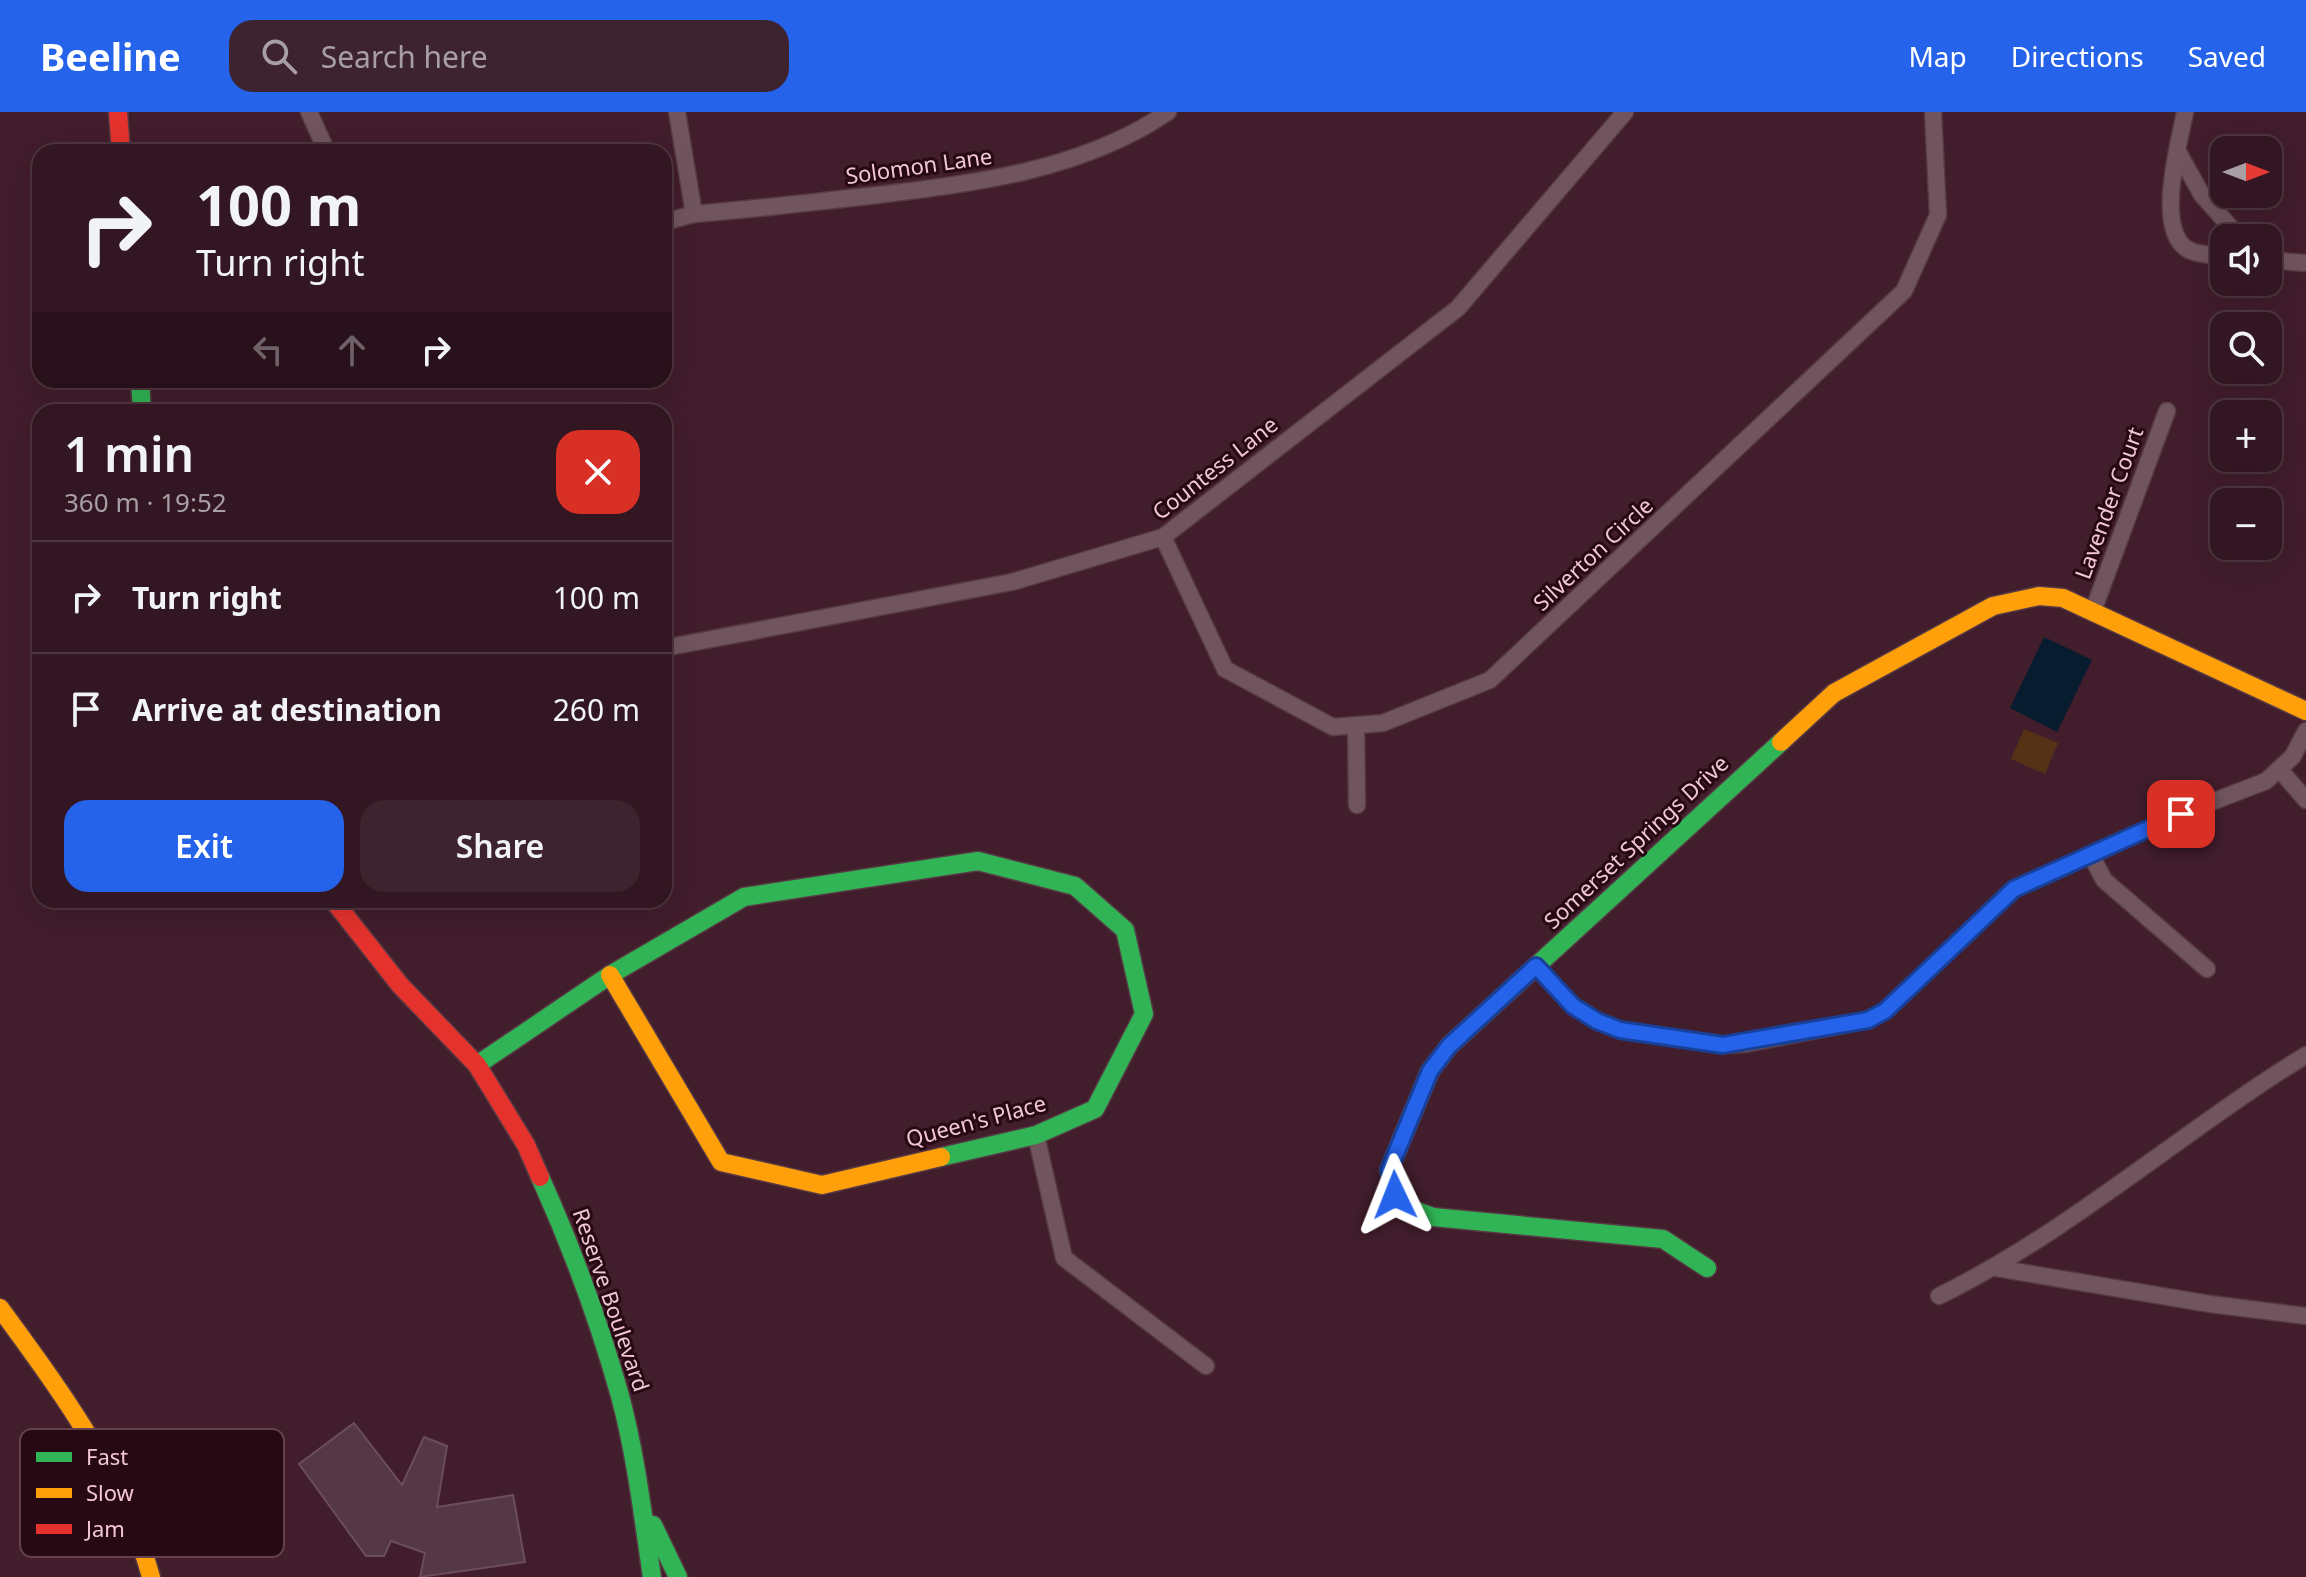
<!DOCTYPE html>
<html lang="en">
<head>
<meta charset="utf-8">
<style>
  :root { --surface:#321621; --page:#3d232e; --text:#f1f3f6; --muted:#a89fa5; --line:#4d353f; --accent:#2563eb }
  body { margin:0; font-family:"Noto Sans",sans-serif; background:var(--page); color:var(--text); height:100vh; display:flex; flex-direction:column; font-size:30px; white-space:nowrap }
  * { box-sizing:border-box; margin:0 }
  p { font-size:26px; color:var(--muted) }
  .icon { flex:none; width:44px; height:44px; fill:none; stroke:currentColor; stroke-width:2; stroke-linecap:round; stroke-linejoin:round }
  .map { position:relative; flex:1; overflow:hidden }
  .drawer { position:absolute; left:32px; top:292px; width:640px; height:504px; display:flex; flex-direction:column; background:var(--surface); border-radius:24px; box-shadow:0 8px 32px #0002,0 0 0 2px var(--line) }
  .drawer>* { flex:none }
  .guide { position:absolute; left:32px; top:32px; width:640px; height:244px; border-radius:24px; box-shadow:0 8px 32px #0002,0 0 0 2px var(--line); background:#321621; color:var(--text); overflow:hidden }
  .needle { width:52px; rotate:90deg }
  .controls { position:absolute; left:2210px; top:24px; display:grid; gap:16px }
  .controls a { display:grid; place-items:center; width:72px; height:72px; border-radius:16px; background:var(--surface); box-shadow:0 8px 32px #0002,0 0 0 2px var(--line); font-size:40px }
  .pin { position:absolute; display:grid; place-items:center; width:68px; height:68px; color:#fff; margin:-34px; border-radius:16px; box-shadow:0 4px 12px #0006 }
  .me { position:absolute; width:88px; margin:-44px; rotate:358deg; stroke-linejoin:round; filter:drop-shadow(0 0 6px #0008) }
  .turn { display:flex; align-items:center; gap:28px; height:168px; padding:0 32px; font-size:36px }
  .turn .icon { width:104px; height:104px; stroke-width:2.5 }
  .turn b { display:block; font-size:56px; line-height:68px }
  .lanes { display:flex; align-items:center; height:76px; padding:0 32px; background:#0003; justify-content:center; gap:40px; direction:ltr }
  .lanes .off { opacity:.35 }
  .round { display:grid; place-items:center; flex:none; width:84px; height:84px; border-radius:24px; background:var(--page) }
  .headline { display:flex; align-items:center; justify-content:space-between; height:136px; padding:0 32px }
  h1 { font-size:48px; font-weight:600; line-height:60px }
  .action { display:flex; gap:16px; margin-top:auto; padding:16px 32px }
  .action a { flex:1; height:92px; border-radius:24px; background:var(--accent); color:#fff; font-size:32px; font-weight:600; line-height:92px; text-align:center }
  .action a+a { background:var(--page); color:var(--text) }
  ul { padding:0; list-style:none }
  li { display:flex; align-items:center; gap:24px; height:112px; padding:0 32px; border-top:2px solid var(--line) }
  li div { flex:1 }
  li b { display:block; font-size:30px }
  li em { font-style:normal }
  header { display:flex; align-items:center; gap:48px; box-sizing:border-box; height:112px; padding:0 40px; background:var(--accent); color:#fff }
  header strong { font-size:38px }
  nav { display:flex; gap:44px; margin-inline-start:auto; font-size:28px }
  .search { width:560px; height:72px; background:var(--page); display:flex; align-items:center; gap:20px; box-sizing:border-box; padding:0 28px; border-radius:24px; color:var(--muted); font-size:30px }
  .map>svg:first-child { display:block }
</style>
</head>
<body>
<header>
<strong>Beeline</strong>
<div class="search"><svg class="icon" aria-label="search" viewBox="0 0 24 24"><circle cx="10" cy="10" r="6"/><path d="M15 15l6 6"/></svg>Search here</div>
<nav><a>Map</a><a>Directions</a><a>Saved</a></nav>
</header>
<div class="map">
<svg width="2306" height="1465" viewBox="0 0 2306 1465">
  <rect width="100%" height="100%" fill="#421d2c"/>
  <!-- green -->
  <polygon fill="#553216" points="2024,617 2058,631 2045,662 2011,647"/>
  <!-- water -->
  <polygon fill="#071c2e" points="2044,525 2092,548 2057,620 2010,596"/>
  <!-- building -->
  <polygon fill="#543846" stroke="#6b4d5c" stroke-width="2" points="354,1311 402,1373 424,1325 447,1334 437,1395 513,1383 525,1450 420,1465 425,1441 391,1429 384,1444 366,1444 299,1352"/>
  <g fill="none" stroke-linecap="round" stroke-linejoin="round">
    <!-- street casing -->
    <g stroke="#563943" stroke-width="19">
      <g id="street">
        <polyline points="309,0 327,40"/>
        <polyline points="677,0 694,102"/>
        <path d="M2185,0C2179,32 2155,116 2187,137C2197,143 2213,143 2224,144"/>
        <polyline points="2178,40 2202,83 2240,126"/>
        <path d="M664,110L694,102C755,97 816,90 877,83C977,71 1083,58 1168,0"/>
        <polyline points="2268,148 2306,151"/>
        <polyline points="1163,425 1225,557 1333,615 1383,611 1490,568 1904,179 1938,103 1933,0"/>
        <polyline points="2093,499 2167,299"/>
        <polyline points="664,536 1012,470 1163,425 1458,196 1625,0"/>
        <polyline points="1356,613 1357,693"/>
        <polyline points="2280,658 2306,688"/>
        <polyline points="2091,743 2104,768 2207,857"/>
        <polyline points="1536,854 1573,894 1597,909 1620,918 1723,933 1745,932 1868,908 1885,899 2014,777 2181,702 2266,669 2293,644 2306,619"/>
        <polyline points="1036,1023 1064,1146 1206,1254"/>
        <polyline points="1996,1156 2210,1192 2306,1204"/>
        <path d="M1939,1184C2071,1119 2181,1020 2306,943"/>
      </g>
    </g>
    <!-- fast casing -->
    <g stroke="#563943" stroke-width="21">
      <g id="fast">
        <polyline points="140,268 142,300"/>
        <polyline points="477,953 610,863 744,785 978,749 1075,774 1125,818 1144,902 1095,997 1036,1023 941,1045"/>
        <path d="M540,1065C572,1136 599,1209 620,1284C636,1343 643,1405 652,1465"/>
        <polyline points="1707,1156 1663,1127 1433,1105 1414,1098 1395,1083 1389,1058 1430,959 1449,934 1781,630"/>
        <polyline points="653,1413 678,1465"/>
      </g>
    </g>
    <!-- slow casing -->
    <g stroke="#563943" stroke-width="21">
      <g id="slow">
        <polyline points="1781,630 1834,581 1993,494 2039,484 2063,486 2306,599"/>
        <polyline points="610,863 721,1050 822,1073 941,1045"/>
        <path d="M0,1196C62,1281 123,1362 151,1465"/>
      </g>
    </g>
    <!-- jam casing -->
    <g stroke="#563943" stroke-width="21">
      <g id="jam">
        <polyline points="118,0 121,40"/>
        <polyline points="333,788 400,873 477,953 526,1033 540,1065"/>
      </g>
    </g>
    <!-- street -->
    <use href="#street" stroke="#71555e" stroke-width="16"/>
    <!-- fast -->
    <use href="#fast" stroke="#30b455" stroke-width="18"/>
    <!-- slow -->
    <use href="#slow" stroke="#ff9f0a" stroke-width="18"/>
    <!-- jam -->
    <use href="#jam" stroke="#e5322d" stroke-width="18"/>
  </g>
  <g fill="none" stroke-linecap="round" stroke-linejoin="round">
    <!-- route casing -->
    <g stroke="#184099" stroke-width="20">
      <polyline id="route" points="1395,1083 1389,1058 1430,959 1449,934 1536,854 1573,894 1597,909 1620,918 1723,933 1868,908 1885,899 2014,777 2181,702"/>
    </g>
    <!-- route -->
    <use href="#route" stroke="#2563eb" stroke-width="14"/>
  </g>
  <g text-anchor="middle" stroke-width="6" stroke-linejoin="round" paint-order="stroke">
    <!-- street labels -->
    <g font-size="22" fill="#f2c7d2" stroke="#260913">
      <text transform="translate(919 54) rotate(-8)" y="8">Solomon Lane</text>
      <text transform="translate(1215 356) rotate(-38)" y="8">Countess Lane</text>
      <text transform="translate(2109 391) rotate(-70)" y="8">Lavender Court</text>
      <text transform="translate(1593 442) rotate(-43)" y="8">Silverton Circle</text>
      <text transform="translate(1636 730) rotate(-43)" y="8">Somerset Springs Drive</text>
      <text transform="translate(976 1009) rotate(-15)" y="8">Queen's Place</text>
      <text transform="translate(611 1188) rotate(71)" y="8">Reserve Boulevard</text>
    </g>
  </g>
  <!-- legend -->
  <rect x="20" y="1317" width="264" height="128" rx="12" fill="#260913" stroke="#63424c" stroke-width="2"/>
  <rect x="36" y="1340" width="36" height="10" fill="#30b455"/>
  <rect x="36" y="1376" width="36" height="10" fill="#ff9f0a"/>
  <rect x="36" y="1412" width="36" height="10" fill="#e5322d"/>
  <g font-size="22" fill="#f2c7d2">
    <text x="86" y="1353">Fast</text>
    <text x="86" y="1389">Slow</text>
    <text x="86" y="1425">Jam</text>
  </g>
</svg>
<div class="controls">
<a><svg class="needle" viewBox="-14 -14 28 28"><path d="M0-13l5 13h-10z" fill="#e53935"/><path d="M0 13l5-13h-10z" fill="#a89fa5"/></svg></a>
<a><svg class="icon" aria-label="sound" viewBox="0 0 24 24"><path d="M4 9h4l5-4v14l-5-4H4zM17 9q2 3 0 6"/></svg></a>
<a><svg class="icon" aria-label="search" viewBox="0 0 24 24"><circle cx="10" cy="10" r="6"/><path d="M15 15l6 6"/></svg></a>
<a>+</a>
<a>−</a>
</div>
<div class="pin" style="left:2181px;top:702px;background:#d93025"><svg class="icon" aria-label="arrive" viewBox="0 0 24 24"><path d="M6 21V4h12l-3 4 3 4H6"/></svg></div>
<svg class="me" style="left:1395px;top:1083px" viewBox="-20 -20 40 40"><path d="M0-17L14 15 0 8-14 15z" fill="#2563eb" stroke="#fff" stroke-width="4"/></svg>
<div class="guide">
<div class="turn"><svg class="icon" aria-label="right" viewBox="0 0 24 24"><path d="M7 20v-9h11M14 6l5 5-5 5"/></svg><div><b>100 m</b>Turn right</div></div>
<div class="lanes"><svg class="icon off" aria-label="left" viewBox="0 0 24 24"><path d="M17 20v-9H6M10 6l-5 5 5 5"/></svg><svg class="icon off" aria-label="ahead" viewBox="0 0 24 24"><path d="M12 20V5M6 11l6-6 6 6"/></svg><svg class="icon" aria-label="right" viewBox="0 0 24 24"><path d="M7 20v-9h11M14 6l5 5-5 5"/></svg></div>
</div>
<section class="drawer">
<div class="headline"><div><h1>1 min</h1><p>360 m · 19:52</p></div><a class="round" style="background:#d93025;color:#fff"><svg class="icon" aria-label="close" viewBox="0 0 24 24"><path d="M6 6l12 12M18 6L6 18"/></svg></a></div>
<ul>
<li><svg class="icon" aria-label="right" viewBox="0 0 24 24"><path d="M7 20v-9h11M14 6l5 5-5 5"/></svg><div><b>Turn right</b></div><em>100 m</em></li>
<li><svg class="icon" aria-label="arrive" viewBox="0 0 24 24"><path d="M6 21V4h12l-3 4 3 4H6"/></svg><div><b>Arrive at destination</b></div><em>260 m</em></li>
</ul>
<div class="action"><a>Exit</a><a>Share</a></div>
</section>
</div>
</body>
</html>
